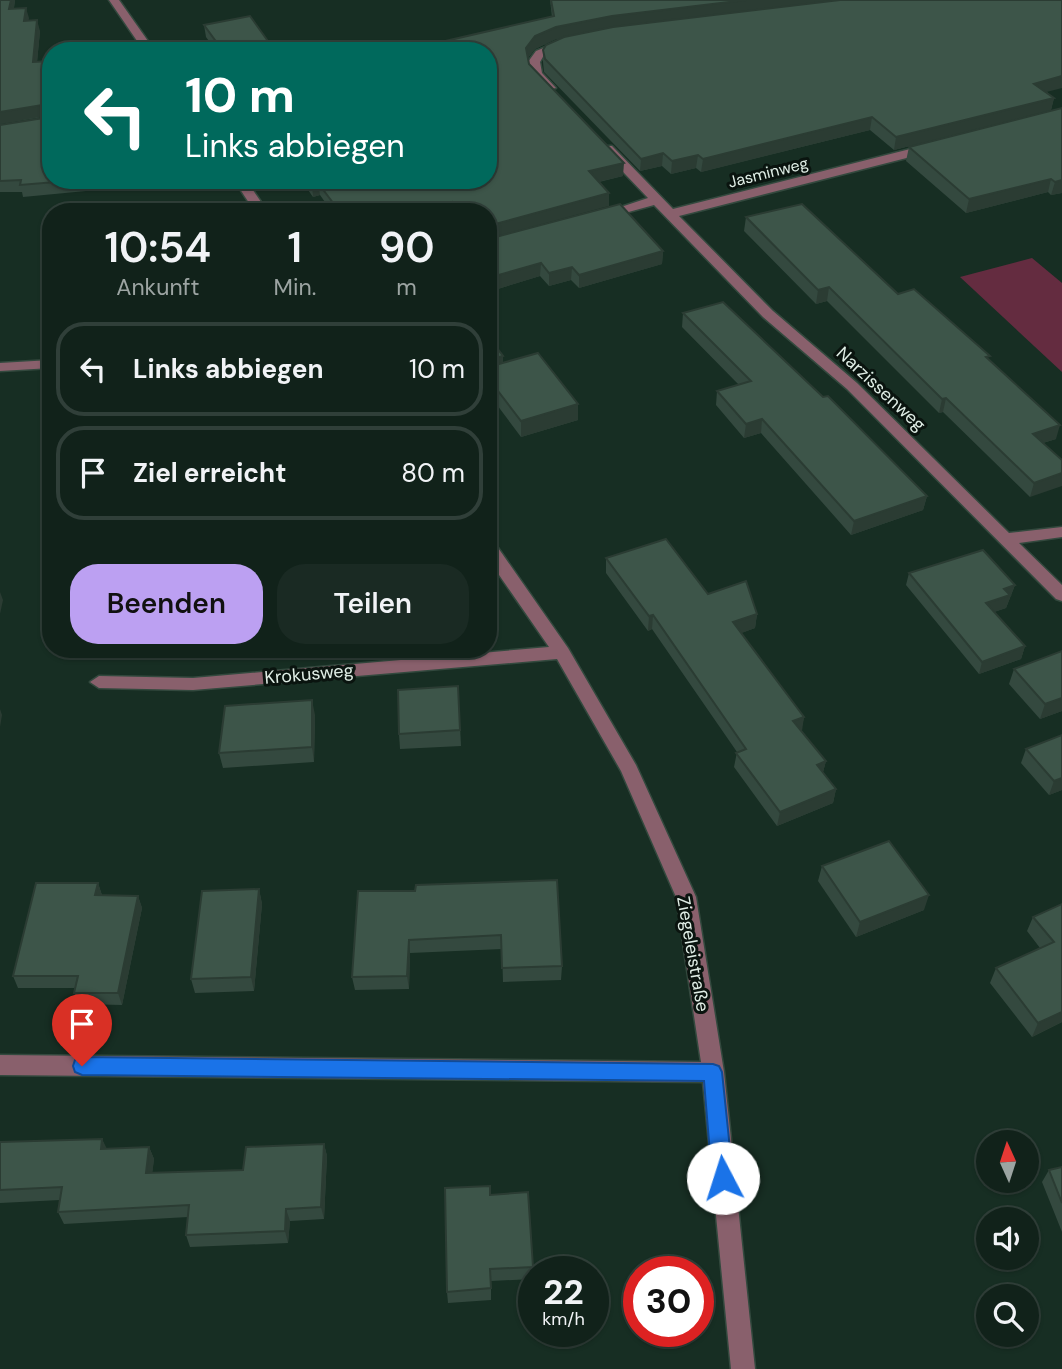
<!DOCTYPE html>
<html lang="de">
<head>
<meta charset="utf-8">
<style>
  :root { --surface:#11221a; --page:#1a2a23; --text:#f1f3f6; --muted:#9ca4a2; --line:#303f39; --accent:#bca0f2 }
  body { margin:0; font-family:"DM Sans",sans-serif; background:var(--page); color:var(--text); height:100vh; display:flex; flex-direction:column; font-size:26px; white-space:nowrap }
  * { box-sizing:border-box; margin:0 }
  p { font-size:23px; color:var(--muted) }
  .icon { flex:none; width:38px; height:38px; fill:none; stroke:currentColor; stroke-width:2; stroke-linecap:round; stroke-linejoin:round }
  .map { position:relative; flex:1; overflow:hidden }
  .side { position:absolute; left:42px; top:203px; width:455px; height:455px; display:flex; flex-direction:column; background:var(--surface); border-radius:28px; box-shadow:0 2px 5px #0004,0 0 0 2px var(--line) }
  .side>* { flex:none }
  .hud { position:absolute; left:42px; top:42px; width:455px; height:147px; border-radius:28px; box-shadow:0 2px 5px #0004,0 0 0 2px var(--line); background:#00695c; color:#fff; overflow:hidden }
  .needle { width:46px; rotate:357deg }
  .tools { position:absolute; left:976px; top:1130px; display:grid; gap:14px }
  .tools a { display:grid; place-items:center; width:63px; height:63px; border-radius:50%; background:var(--surface); box-shadow:0 2px 5px #0004,0 0 0 2px var(--line); font-size:35px }
  .speed { position:absolute; left:518px; top:1256px; display:flex; gap:14px; font-size:35px; font-weight:700; text-align:center }
  .speed>* { display:grid; place-content:center; width:91px; height:91px; border-radius:50%; background:var(--surface); box-shadow:0 2px 5px #0004,0 0 0 2px var(--line); line-height:1 }
  .speed small { font-size:18px; font-weight:400 }
  .speed .limit { border:10px solid #d22; background:#fff; color:#111 }
  .pin { position:absolute; display:grid; place-items:center; width:60px; height:60px; color:#fff; margin:-72px -30px; border-radius:50% 50% 50% 0; rotate:-45deg; box-shadow:0 0 7px #0007 }
  .pin .icon { rotate:45deg }
  .me { position:absolute; width:77px; margin:-38px; rotate:355deg; stroke-linejoin:round; filter:drop-shadow(0 0 5px #0008) }
  .turn { display:flex; align-items:center; gap:24px; height:147px; padding:0 28px; font-size:32px }
  .turn .icon { width:91px; height:91px; stroke-width:2.5 }
  .turn b { display:block; font-size:49px; line-height:60px }
  .eta { display:flex; justify-content:space-evenly; align-items:center; height:119px; text-align:center }
  .eta b { font-size:42px; font-weight:600; line-height:49px }
  .primary-button { display:flex; gap:14px; margin-top:auto; padding:14px 28px }
  .primary-button a { flex:1; height:80px; border-radius:28px; background:var(--accent); color:#111; font-size:28px; font-weight:600; line-height:80px; text-align:center }
  .primary-button a+a { background:var(--page); color:var(--text) }
  ul { padding:0; list-style:none }
  li { display:flex; align-items:center; gap:21px; height:94px; margin:0 14px 10px; padding:0 14px; border:4px solid var(--line); border-radius:28px }
  li div { flex:1 }
  li b { display:block; font-size:26px }
  li em { font-style:normal }
  .map>svg:first-child { display:block }
</style>
</head>
<body>
<div class="map">
<svg width="1062" height="1369" viewBox="0 0 1062 1369">
  <rect width="100%" height="100%" fill="#172e23"/>
  <!-- green -->
  <polygon fill="#642c40" points="1032,258 1062,283 1062,372 960,277"/>
  <g fill="none" stroke-linecap="round" stroke-linejoin="round">
    <!-- minor casing -->
    <g stroke="#33493e" stroke-width="3">
      <g id="minor">
        <polygon points="109,0 119,0 155,51 144,51"/>
        <polygon points="561,41 571,43 544,55 540,62 542,73 556,88 546,90 530,74 528,62 536,51"/>
        <polygon points="930,144 934,145 934,151 679,216 773,311 857,383 1009,533 1062,527 1062,537 1019,543 1062,585 1062,601 1056,599 847,389 763,317 654,205 603,219 597,215 648,198 604,152 604,146 612,146 673,209"/>
        <polygon points="234,180 246,180 268,212 255,212"/>
        <polygon points="51,360 51,368 0,371 0,363"/>
        <polygon points="488,541 494,542 568,648 636,765 696,897 724,1072 755,1369 731,1369 703,1082 0,1075 0,1055 701,1062 676,897 621,771 557,659 193,690 99,688 90,682 99,676 193,678 549,647 488,559"/>
      </g>
    </g>
    <!-- minor -->
    <use href="#minor" fill="#89606c" fill-rule="evenodd"/>
  </g>
  <!-- wall -->
  <g fill="#34493f">
    <polygon points="0,0 15,0 14,8 26,8 28,21 40,31 37,62 51,61 51,180 87,180 86,191 23,197 22,192 0,192 0,125 49,117 49,116 0,124"/>
    <polygon points="550,0 1062,0 1047,92 1054,98 1051,110 894,150 870,130 701,172 696,168 671,174 662,166 640,171 544,72 543,62 543,50 562,38 556,39 535,49 528,58 529,64 623,176 599,182 609,193 609,206 488,212 332,212 320,195 313,197 301,180 379,180 382,184 488,180 488,51 552,17"/>
    <polygon points="204,25 275,51 216,51 206,37"/>
    <polygon points="1062,108 1062,193 1051,195 1048,192 966,213 906,161 909,147"/>
    <polygon points="746,217 898,294 989,360 1056,439 1043,443 1062,460 1030,497 943,412 939,413 827,301 816,304 744,231"/>
    <polygon points="488,239 663,251 662,264 579,288 571,280 549,286 540,276 488,292"/>
    <polygon points="683,313 927,496 923,510 851,535 761,433 744,438 716,405 717,391 739,385 682,327"/>
    <polygon points="488,336 503,363 578,420 521,437 488,393"/>
    <polygon points="51,381 51,433 48,434 44,418"/>
    <polygon points="606,558 708,594 757,614 755,628 741,633 804,717 801,731 826,761 823,772 836,789 833,803 777,826 734,767 737,752 652,629 648,631 606,573"/>
    <polygon points="909,573 1015,585 1006,608 994,612 1025,646 1021,659 979,674 906,585"/>
    <polygon points="1014,669 1062,711 1040,719 1009,684"/>
    <polygon points="458,686 461,746 400,749 399,734"/>
    <polygon points="315,715 314,762 223,768 219,753"/>
    <polygon points="1062,735 1062,790 1049,795 1021,763 1026,749"/>
    <polygon points="822,866 924,910 856,937 818,881"/>
    <polygon points="98,883 102,895 138,896 142,908 122,1005 79,1004 74,993 75,988 18,988 13,976"/>
    <polygon points="259,889 262,904 254,991 195,993 191,979"/>
    <polygon points="415,891 562,966 561,980 503,982 502,949 410,953 409,989 355,990 352,977"/>
    <polygon points="1062,904 1062,1022 1032,1037 990,983 996,968 1040,948 1027,931 1033,917"/>
    <polygon points="102,1139 106,1149 149,1147 154,1159 152,1173 243,1170 324,1144 327,1156 324,1219 290,1221 288,1243 190,1247 186,1235 188,1217 64,1224 58,1212 60,1200 0,1203 0,1142"/>
    <polygon points="1062,1167 1062,1232 1042,1182 1049,1170"/>
    <polygon points="490,1195 533,1267 533,1279 491,1281 491,1300 448,1303 447,1292"/>
  </g>
  <!-- shaded-wall -->
  <g fill="#2b3c33">
    <polygon points="11,0 15,0 12,20 9,9"/>
    <polygon points="746,0 843,0 612,28 556,39 535,49 526,60 526,48 535,36 556,27 612,16"/>
    <polygon points="26,8 29,18 27,32 24,21"/>
    <polygon points="37,20 40,31 36,73 33,62"/>
    <polygon points="1062,76 1062,88 1031,96 1034,84"/>
    <polygon points="1054,98 1051,110 894,150 896,137"/>
    <polygon points="48,104 51,115 0,124 0,112"/>
    <polygon points="872,117 870,130 701,172 703,159"/>
    <polygon points="663,153 662,166 640,171 641,159"/>
    <polygon points="698,155 696,168 671,174 672,161"/>
    <polygon points="624,163 623,176 589,184 589,171"/>
    <polygon points="1051,179 1048,192 966,213 969,199"/>
    <polygon points="83,180 87,180 86,191"/>
    <polygon points="1062,180 1062,193 1051,195 1055,182"/>
    <polygon points="318,183 320,195 313,197 312,184"/>
    <polygon points="609,193 609,206 488,239 488,226"/>
    <polygon points="452,202 452,212 413,212"/>
    <polygon points="663,251 662,264 579,288 579,275"/>
    <polygon points="541,263 540,276 488,292 488,278"/>
    <polygon points="572,267 571,280 549,286 549,273"/>
    <polygon points="829,287 827,301 816,304 818,290"/>
    <polygon points="503,356 503,368 488,372 488,360"/>
    <polygon points="946,398 943,412 939,413 942,399"/>
    <polygon points="578,404 578,420 521,437 521,421"/>
    <polygon points="762,419 761,433 744,438 746,424"/>
    <polygon points="1060,425 1056,439 1029,447 1033,434"/>
    <polygon points="1062,473 1062,486 1030,497 1034,483"/>
    <polygon points="927,496 923,510 851,535 854,521"/>
    <polygon points="1015,585 1006,608 982,616 986,603 1004,589"/>
    <polygon points="0,592 3,600 0,614"/>
    <polygon points="757,614 755,628 731,637 733,622"/>
    <polygon points="653,615 652,629 648,631 649,616"/>
    <polygon points="1025,646 1021,659 979,674 982,662"/>
    <polygon points="1062,698 1062,711 1040,719 1045,704"/>
    <polygon points="312,700 315,715 314,762 312,747"/>
    <polygon points="0,709 2,715 0,727"/>
    <polygon points="804,717 802,731 790,736 793,721"/>
    <polygon points="826,761 822,776 817,765"/>
    <polygon points="1062,778 1062,790 1049,795 1054,781"/>
    <polygon points="836,789 833,803 777,826 780,812"/>
    <polygon points="98,883 102,896 95,895"/>
    <polygon points="259,889 262,904 254,991 251,977"/>
    <polygon points="929,895 924,910 856,937 860,922"/>
    <polygon points="138,896 142,908 122,1005 118,993"/>
    <polygon points="409,940 410,953 409,989 407,976"/>
    <polygon points="1062,1012 1062,1022 1032,1037 1038,1023"/>
    <polygon points="102,1139 108,1151 101,1149"/>
    <polygon points="324,1144 327,1156 324,1219 321,1207"/>
    <polygon points="149,1147 154,1159 151,1185 146,1173"/>
    <polygon points="286,1209 290,1221 288,1243 285,1231"/>
  </g>
  <!-- building -->
  <g fill="#3d5549" stroke="#2b3c33" stroke-width="2">
    <polygon points="0,0 11,0 9,9 26,8 24,21 37,20 33,62 51,61 51,107 48,104 0,112"/>
    <polygon points="551,0 746,0 612,16 556,27 535,36 526,48 529,64 624,163 589,171 609,193 488,226 488,212 455,212 452,202 413,212 340,212 318,183 312,184 309,180 379,180 382,184 399,180 488,180 488,51 402,51 554,16"/>
    <polygon points="840,0 1062,0 1062,76 1034,84 1054,98 896,137 872,117 703,159 698,155 672,161 663,153 641,159 545,59 543,50 546,45 564,37 613,27"/>
    <polygon points="250,16 275,51 223,51 204,25"/>
    <polygon points="51,108 51,180 80,180 20,185 21,180 0,181 0,125 49,117"/>
    <polygon points="1062,108 1062,180 1055,182 1051,179 969,199 909,147"/>
    <polygon points="620,204 663,251 579,275 572,267 549,273 541,263 488,278 488,239"/>
    <polygon points="802,204 898,294 914,289 990,356 986,357 1060,425 1033,434 1062,460 1062,473 1034,483 946,398 942,399 829,287 818,290 746,217"/>
    <polygon points="723,302 823,397 828,396 927,496 854,521 762,419 746,424 717,391 751,381 683,313"/>
    <polygon points="488,336 503,356 488,360"/>
    <polygon points="538,353 578,404 521,421 488,378 488,367"/>
    <polygon points="51,381 51,418 44,418 49,382"/>
    <polygon points="666,539 708,594 746,581 757,614 733,622 804,717 793,721 826,761 817,765 836,789 780,812 736,753 746,749 653,615 649,616 606,558"/>
    <polygon points="983,550 1015,585 1004,589 1010,595 986,603 1025,646 982,662 909,573"/>
    <polygon points="1062,651 1062,698 1045,704 1014,669"/>
    <polygon points="458,686 460,730 399,734 398,690"/>
    <polygon points="312,700 312,747 219,753 225,706"/>
    <polygon points="1062,735 1062,778 1054,781 1026,749"/>
    <polygon points="889,841 929,895 860,922 822,866"/>
    <polygon points="557,880 562,966 502,968 501,935 409,940 407,976 352,977 358,891 415,891 416,885"/>
    <polygon points="36,883 98,883 95,895 138,896 118,993 74,993 78,976 13,976"/>
    <polygon points="259,889 251,977 191,979 202,891"/>
    <polygon points="1062,904 1062,1012 1038,1023 996,968 1054,942 1033,917"/>
    <polygon points="102,1139 101,1149 149,1147 146,1173 243,1170 246,1147 324,1144 321,1207 286,1209 285,1231 186,1235 189,1205 58,1212 62,1187 0,1190 0,1142"/>
    <polygon points="1062,1167 1062,1203 1049,1170"/>
    <polygon points="490,1186 490,1195 528,1192 533,1267 490,1269 491,1288 447,1292 445,1188"/>
  </g>
  <!-- route -->
  <polygon fill="#1a73e8" stroke="#114b97" stroke-width="2" points="82,1057 713,1064 719,1066 722,1072 733,1178 730,1184 723,1187 715,1184 712,1178 704,1081 82,1075 75,1072 73,1066 75,1060"/>
  <g text-anchor="middle" stroke-width="6" stroke-linejoin="round" paint-order="stroke">
    <!-- far-street labels -->
    <g font-size="16" fill="#e0eee6" stroke="#0a140f">
      <text transform="translate(768 172) rotate(-14)" y="6">Jasminweg</text>
    </g>
    <!-- street labels -->
    <g font-size="18" fill="#e0eee6" stroke="#0a140f">
      <text transform="translate(881 389) rotate(43)" y="6">Narzissenweg</text>
      <text transform="translate(309 674) rotate(-5)" y="6">Krokusweg</text>
      <text transform="translate(693 954) rotate(80)" y="6">Ziegeleistraße</text>
    </g>
  </g>
</svg>
<div class="tools">
<a><svg class="needle" viewBox="-14 -14 28 28"><path d="M0-13l5 13h-10z" fill="#e53935"/><path d="M0 13l5-13h-10z" fill="#9ca4a2"/></svg></a>
<a><svg class="icon" aria-label="sound" viewBox="0 0 24 24"><path d="M4 9h4l5-4v14l-5-4H4zM17 9q2 3 0 6"/></svg></a>
<a><svg class="icon" aria-label="search" viewBox="0 0 24 24"><circle cx="10" cy="10" r="6"/><path d="M15 15l6 6"/></svg></a>
</div>
<div class="speed"><div>22<small>km/h</small></div><div class="limit">30</div></div>
<div class="pin" style="left:82px;top:1066px;background:#d93025"><svg class="icon" aria-label="arrive" viewBox="0 0 24 24"><path d="M6 21V4h12l-3 4 3 4H6"/></svg></div>
<svg class="me" style="left:723px;top:1178px" viewBox="-20 -20 40 40"><circle r="19" fill="#fff"/><path d="M0-13L10 11 0 6-10 11z" fill="#1a73e8"/></svg>
<div class="hud">
<div class="turn"><svg class="icon" aria-label="left" viewBox="0 0 24 24"><path d="M17 20v-9H6M10 6l-5 5 5 5"/></svg><div><b>10 m</b>Links abbiegen</div></div>
</div>
<section class="side">
<div class="eta">
<div><b>10:54</b><p>Ankunft</p></div>
<div><b>1</b><p>Min.</p></div>
<div><b>90</b><p>m</p></div>
</div>
<ul>
<li><svg class="icon" aria-label="left" viewBox="0 0 24 24"><path d="M17 20v-9H6M10 6l-5 5 5 5"/></svg><div><b>Links abbiegen</b></div><em>10 m</em></li>
<li><svg class="icon" aria-label="arrive" viewBox="0 0 24 24"><path d="M6 21V4h12l-3 4 3 4H6"/></svg><div><b>Ziel erreicht</b></div><em>80 m</em></li>
</ul>
<div class="primary-button"><a>Beenden</a><a>Teilen</a></div>
</section>
</div>
</body>
</html>
